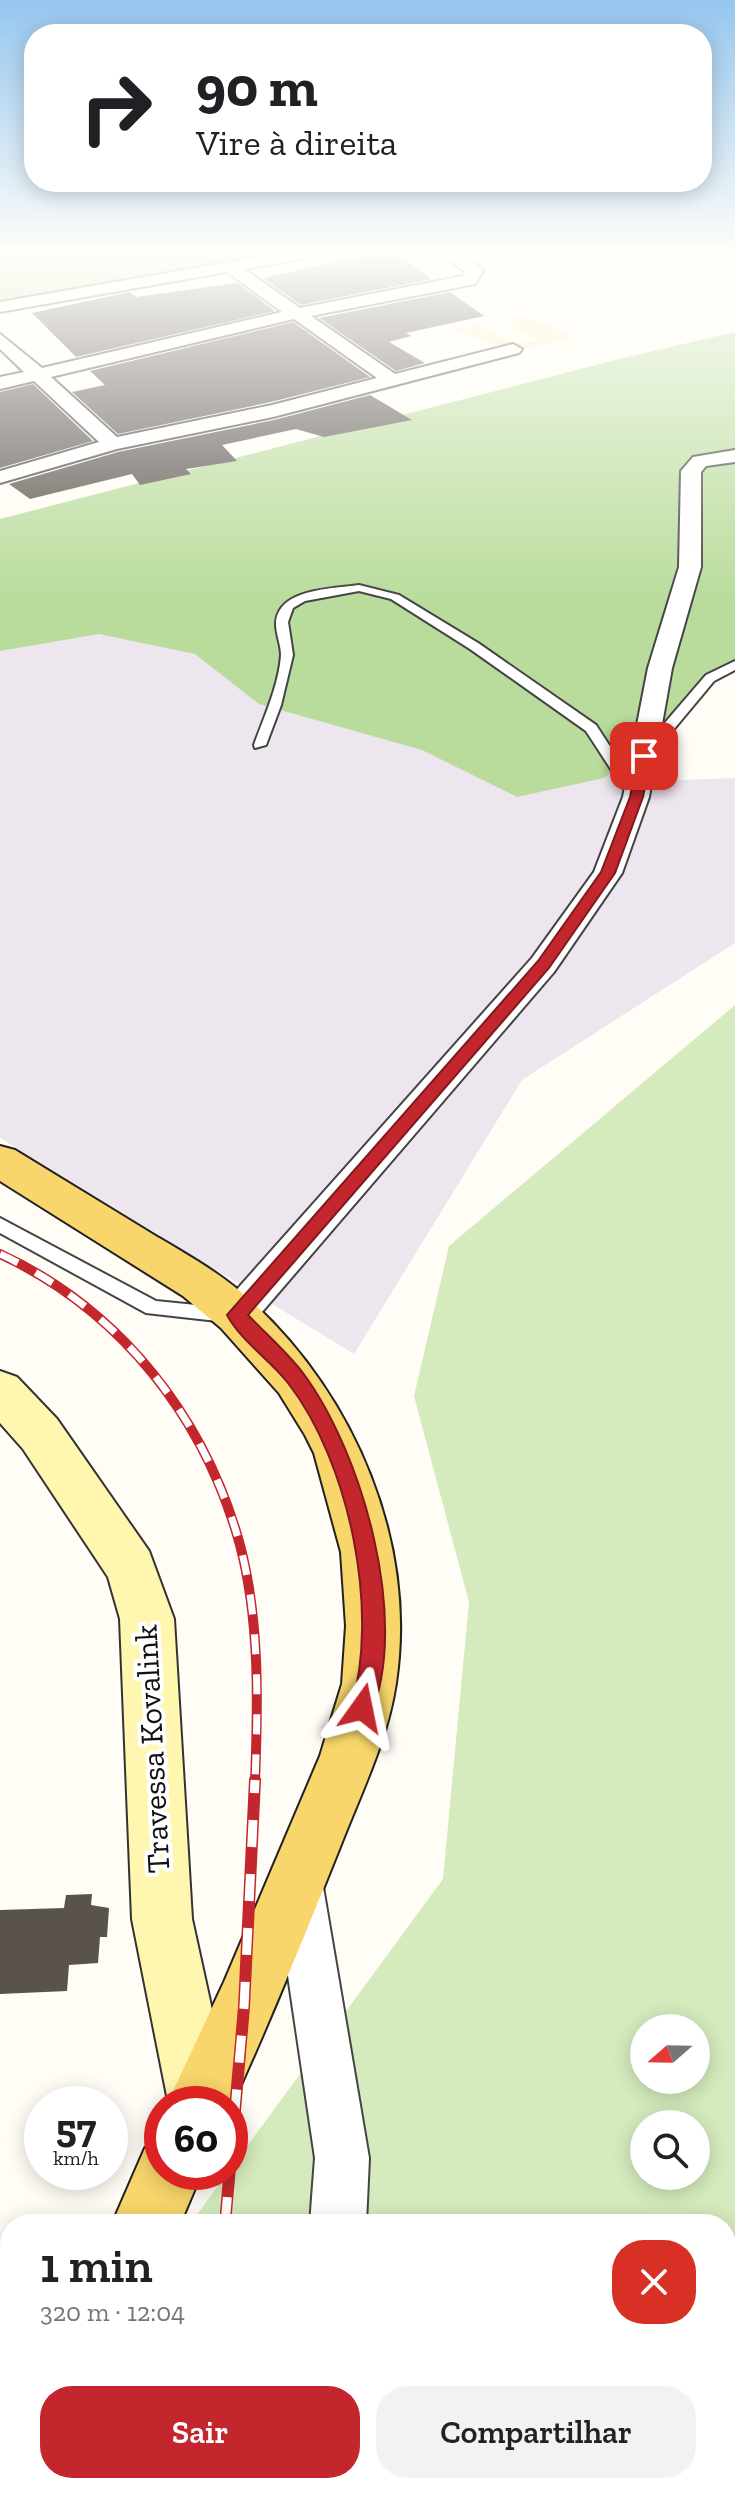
<!DOCTYPE html>
<html lang="pt">
<head>
<meta charset="utf-8">
<style>
  :root { --surface:#fff; --page:#f2f2f2; --text:#202124; --muted:#757577; --accent:#c4262e }
  body { margin:0; font-family:"Zilla Slab",serif; background:var(--page); color:var(--text); height:100vh; display:flex; flex-direction:column; font-size:30px; white-space:nowrap }
  * { box-sizing:border-box; margin:0 }
  p { font-size:26px; color:var(--muted) }
  .icon { flex:none; width:44px; height:44px; fill:none; stroke:currentColor; stroke-width:2; stroke-linecap:round; stroke-linejoin:round }
  .map { position:relative; flex:1; overflow:hidden }
  .sheet { position:absolute; left:0px; top:2214px; width:736px; height:280px; display:flex; flex-direction:column; background:var(--surface); border-radius:32px 32px 0 0; box-shadow:0 4px 20px #0003 }
  .sheet>* { flex:none }
  .top-card { position:absolute; left:24px; top:24px; width:688px; height:168px; border-radius:32px; box-shadow:0 4px 20px #0003; background:#fff; color:var(--text); overflow:hidden }
  .needle { width:52px; rotate:250deg }
  .tools { position:absolute; left:630px; top:2014px; display:grid; gap:16px }
  .tools a { display:grid; place-items:center; width:80px; height:80px; border-radius:50%; background:var(--surface); box-shadow:0 4px 20px #0003; font-size:40px }
  .speed { position:absolute; left:24px; top:2086px; display:flex; gap:16px; font-size:40px; font-weight:700; text-align:center }
  .speed>* { display:grid; place-content:center; width:104px; height:104px; border-radius:50%; background:var(--surface); box-shadow:0 4px 20px #0003; line-height:1 }
  .speed small { font-size:20px; font-weight:400 }
  .speed .limit { border:12px solid #d22; background:#fff; color:#111 }
  .pin { position:absolute; display:grid; place-items:center; width:68px; height:68px; color:#fff; margin:-34px; border-radius:16px; box-shadow:0 4px 12px #0006 }
  .me { position:absolute; width:88px; margin:-44px; rotate:12deg; stroke-linejoin:round; filter:drop-shadow(0 0 6px #0008) }
  .turn { display:flex; align-items:center; gap:28px; height:168px; padding:0 40px; font-size:36px }
  .turn .icon { width:104px; height:104px; stroke-width:2.5 }
  .turn b { display:block; font-size:56px; line-height:68px }
  .round { display:grid; place-items:center; flex:none; width:84px; height:84px; border-radius:32px; background:var(--page) }
  .overview { display:flex; align-items:center; justify-content:space-between; height:136px; padding:0 40px }
  h1 { font-size:48px; font-weight:600; line-height:60px }
  .cta { display:flex; gap:16px; margin-top:auto; padding:16px 40px }
  .cta a { flex:1; height:92px; border-radius:32px; background:var(--accent); color:#fff; font-size:32px; font-weight:600; line-height:92px; text-align:center }
  .cta a+a { background:var(--page); color:var(--text) }
  .map>svg:first-child { display:block }
</style>
</head>
<body>
<div class="map">
<svg width="735" height="2494" viewBox="0 0 735 2494">
  <rect width="100%" height="100%" fill="#fffdf5"/>
  <!-- industrial -->
  <polygon fill="#eee6ef" points="672,590 627,782 735,778 735,943 522,1080 354,1354 0,1138 0,639"/>
  <!-- green -->
  <path fill="#d5ebbd" fill-rule="evenodd" d="M735,1005V2494H25L28,2484H726V2224H190L443,1879L469,1602L414,1396L449,1246ZM644,2028H696V2080H644ZM644,2124H696V2176H644Z"/>
  <!-- forest -->
  <g fill="#b9dc9c">
    <polygon points="0,252 309,252 77,291 0,300"/>
    <polygon points="735,332 735,664 604,778 517,797 422,750 259,704 195,654 99,634 0,651 0,519 623,358"/>
  </g>
  <!-- sand -->
  <path fill="#fbeec1" d="M519,316C541,319 554,329 573,337L521,350L492,345L454,329L477,325L514,344L537,340L514,329L509,320Z"/>
  <!-- building -->
  <g fill="#5a524d">
    <polygon points="381,252 394,252 432,279 301,305 263,278"/>
    <polygon points="237,283 275,311 76,357 32,313 130,292 136,297"/>
    <polygon points="450,292 484,316 406,333 411,336 389,342 425,363 396,371 319,318"/>
    <polygon points="293,322 370,377 271,402 118,434 72,392 105,385 90,371"/>
    <polygon points="33,384 93,441 0,468 0,392"/>
    <polygon points="370,395 412,420 324,437 296,429 222,445 237,461 186,469 191,474 140,485 132,474 30,499 9,484 118,452 274,420"/>
    <polygon points="92,1894 91,1905 109,1908 107,1937 100,1937 98,1963 69,1965 67,1991 0,1994 0,1910 64,1908 66,1895"/>
  </g>
  <g fill="none" stroke-linecap="round" stroke-linejoin="round">
    <!-- lane casing -->
    <g stroke="#444" stroke-width="4">
      <g id="lane">
        <path d="M359,585L399,595L478,643L596,725L643,797L641,800H631L586,731L470,649L391,599L359,591L305,601L293,608L288,622L293,655L281,705L266,745L255,748L254,745C264,717 279,685 281,655C281,645 276,634 276,624C277,588 333,589 359,585Z"/>
        <polygon points="735,661 735,670 714,681 649,759 639,759 639,753 706,675"/>
        <polygon points="0,1218 156,1301 226,1308 233,1310 235,1315 233,1320 226,1322 146,1313 0,1233"/>
      </g>
    </g>
    <!-- street casing -->
    <g stroke="#444" stroke-width="4">
      <g id="street">
        <path d="M287,252H322L314,257L244,269L300,308L463,276L466,272L437,252H456L481,268L483,271L475,284L311,316L395,374L513,344L522,349L519,353L273,417L117,449L0,483V471L99,442L34,381L0,389V377L24,372L0,349V334L42,368L282,312L227,272L0,312V302ZM294,319L377,378L272,405L117,437L51,377Z"/>
        <polygon points="735,450 735,462 706,466 701,472 701,567 672,668 649,797 622,873 554,972 250,1326 237,1330 224,1326 218,1315 224,1304 532,958 594,872 623,797 648,668 679,567 681,471 693,457"/>
        <polygon points="298,1857 315,1864 322,1881 369,2158 366,2224 310,2224 315,2158 274,1881 281,1864"/>
        <polygon points="289,2484 349,2484 350,2494 288,2494"/>
      </g>
    </g>
    <!-- secondary casing -->
    <g stroke="#333" stroke-width="4">
      <polygon id="secondary" points="0,1371 17,1377 57,1419 149,1551 174,1619 192,1919 232,2101 230,2107 230,2104 169,2104 168,2101 132,1919 120,1619 108,1577 23,1449 0,1423"/>
    </g>
    <!-- primary casing -->
    <g stroke="#222" stroke-width="4">
      <g id="primary">
        <path d="M0,1146L15,1150C61,1178 108,1207 154,1235C188,1255 224,1275 253,1303C355,1397 417,1543 396,1683C388,1738 362,1791 342,1842C306,1932 270,2022 230,2109V2104H167L224,1982L320,1756L342,1684L346,1626L341,1552L314,1453L305,1435L279,1393L221,1328L183,1296L0,1181Z"/>
        <polygon points="162,2142 162,2172 202,2172 180,2224 112,2224 145,2148"/>
        <polygon points="10,2456 10,2484 70,2484 66,2494 0,2494 0,2474"/>
      </g>
    </g>
    <!-- lane -->
    <use href="#lane" fill="#fff" fill-rule="evenodd"/>
    <!-- street -->
    <use href="#street" fill="#fff" fill-rule="evenodd"/>
    <!-- secondary -->
    <use href="#secondary" fill="#fff6b0" fill-rule="evenodd"/>
    <!-- primary -->
    <use href="#primary" fill="#f9d66b" fill-rule="evenodd"/>
    <!-- rail-far1 casing -->
    <g stroke="#c4262e" stroke-width="10">
      <path id="rail-far1" d="M0,1254C121,1310 205,1418 240,1545C260,1621 258,1704 255,1782"/>
    </g>
    <!-- rail casing -->
    <g stroke="#c4262e" stroke-width="12">
      <g id="rail">
        <polyline points="225,2224 244,2007 255,1780"/>
        <polyline points="173,2494 175,2484"/>
      </g>
    </g>
    <!-- rail-far1 -->
    <use href="#rail-far1" stroke="#fff" stroke-width="7" stroke-dasharray="20" stroke-linecap="butt"/>
    <!-- rail -->
    <use href="#rail" stroke="#fff" stroke-width="9" stroke-dasharray="27" stroke-linecap="butt"/>
  </g>
  <!-- sky -->
  <linearGradient id="sky" x2="0" y2="1"><stop stop-color="#95c6ee"/><stop offset="0.42" stop-color="#fffefa"/><stop offset="1" stop-color="#fffefa" stop-opacity="0"/></linearGradient>
  <rect width="735" height="601" fill="url(#sky)"/>
  <!-- route -->
  <path fill="#c4262e" stroke="#7f191e" stroke-width="2" d="M644,752L651,756L643,797L615,873L549,968L248,1315C266,1334 287,1352 303,1373C362,1452 411,1622 370,1716L362,1719L354,1716L351,1708C380,1612 350,1463 288,1383C270,1360 241,1341 227,1315L538,961L601,872L630,797L638,756Z"/>
  <g text-anchor="middle" stroke-width="8" stroke-linejoin="round" paint-order="stroke">
    <!-- near-street labels -->
    <g font-size="32" fill="#111" stroke="#fff">
      <text transform="translate(152 1749) rotate(-93)" y="11">Travessa Kovalink</text>
    </g>
  </g>
</svg>
<div class="tools">
<a><svg class="needle" viewBox="-14 -14 28 28"><path d="M0-13l5 13h-10z" fill="#e53935"/><path d="M0 13l5-13h-10z" fill="#757577"/></svg></a>
<a><svg class="icon" aria-label="search" viewBox="0 0 24 24"><circle cx="10" cy="10" r="6"/><path d="M15 15l6 6"/></svg></a>
</div>
<div class="speed"><div>57<small>km/h</small></div><div class="limit">60</div></div>
<div class="pin" style="left:644px;top:756px;background:#d93025"><svg class="icon" aria-label="arrive" viewBox="0 0 24 24"><path d="M6 21V4h12l-3 4 3 4H6"/></svg></div>
<svg class="me" style="left:362px;top:1708px" viewBox="-20 -20 40 40"><path d="M0-17L14 15 0 8-14 15z" fill="#c4262e" stroke="#fff" stroke-width="4"/></svg>
<div class="top-card">
<div class="turn"><svg class="icon" aria-label="right" viewBox="0 0 24 24"><path d="M7 20v-9h11M14 6l5 5-5 5"/></svg><div><b>90 m</b>Vire à direita</div></div>
</div>
<section class="sheet">
<div class="overview"><div><h1>1 min</h1><p>320 m · 12:04</p></div><a class="round" style="background:#d93025;color:#fff"><svg class="icon" aria-label="close" viewBox="0 0 24 24"><path d="M6 6l12 12M18 6L6 18"/></svg></a></div>
<div class="cta"><a>Sair</a><a>Compartilhar</a></div>
</section>
</div>
</body>
</html>
